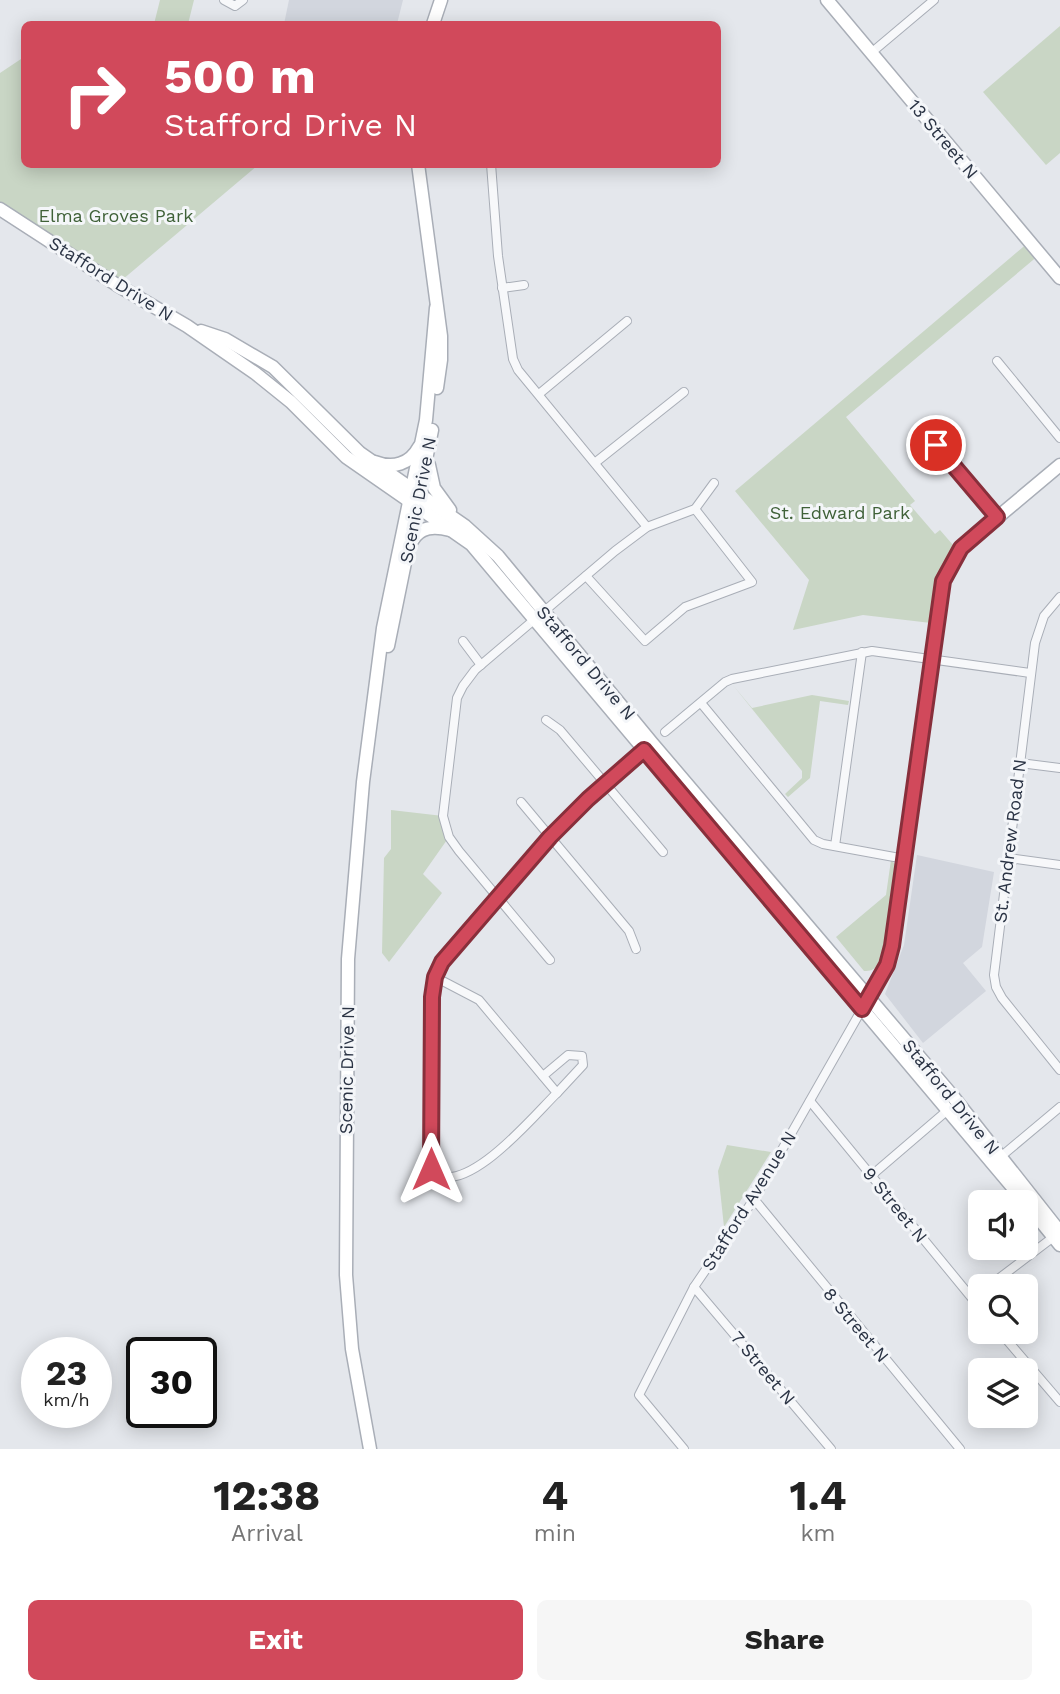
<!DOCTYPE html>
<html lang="en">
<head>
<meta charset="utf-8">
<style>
  :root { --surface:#fff; --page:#f6f6f6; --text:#222; --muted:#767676; --accent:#d1495b }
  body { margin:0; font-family:"Work Sans",sans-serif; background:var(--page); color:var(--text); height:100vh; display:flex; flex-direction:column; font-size:26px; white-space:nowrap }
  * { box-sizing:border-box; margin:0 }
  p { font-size:23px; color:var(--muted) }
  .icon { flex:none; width:38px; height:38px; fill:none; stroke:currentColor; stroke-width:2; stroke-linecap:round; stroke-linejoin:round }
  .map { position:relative; height:1449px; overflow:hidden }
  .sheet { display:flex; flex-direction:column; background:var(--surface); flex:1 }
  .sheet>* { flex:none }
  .hud { position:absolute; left:21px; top:21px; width:700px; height:147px; border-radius:10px; box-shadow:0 4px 18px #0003; background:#d1495b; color:#fff; overflow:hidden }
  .controls { position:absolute; left:968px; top:1190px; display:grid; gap:14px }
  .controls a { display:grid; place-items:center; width:70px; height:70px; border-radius:10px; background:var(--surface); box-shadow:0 4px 18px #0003; font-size:35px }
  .speed { position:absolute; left:21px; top:1337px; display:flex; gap:14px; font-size:35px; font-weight:700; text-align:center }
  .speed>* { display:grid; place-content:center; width:91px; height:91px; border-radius:50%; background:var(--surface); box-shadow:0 4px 18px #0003; line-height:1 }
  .speed small { font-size:18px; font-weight:400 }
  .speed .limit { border:4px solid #111; border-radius:10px; background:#fff; color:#111 }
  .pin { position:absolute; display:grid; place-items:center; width:60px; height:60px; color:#fff; margin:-30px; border:4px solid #fff; border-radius:50%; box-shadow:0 2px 7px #0007 }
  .me { position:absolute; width:77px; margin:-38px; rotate:0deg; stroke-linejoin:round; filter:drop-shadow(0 0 5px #0008) }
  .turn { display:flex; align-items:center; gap:24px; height:147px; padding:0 28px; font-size:32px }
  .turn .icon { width:91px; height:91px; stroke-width:2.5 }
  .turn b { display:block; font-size:49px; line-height:60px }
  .eta { display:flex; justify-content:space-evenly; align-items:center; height:119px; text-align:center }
  .eta b { font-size:42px; font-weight:700; line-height:49px }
  .button { display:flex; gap:14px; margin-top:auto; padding:14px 28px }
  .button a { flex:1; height:80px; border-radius:10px; background:var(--accent); color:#fff; font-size:28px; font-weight:700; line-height:80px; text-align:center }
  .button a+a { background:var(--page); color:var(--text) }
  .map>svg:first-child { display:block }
</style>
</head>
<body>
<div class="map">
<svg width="1060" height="1449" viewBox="0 0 1060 1449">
  <rect width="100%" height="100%" fill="#e4e7ec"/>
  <!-- built -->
  <g fill="#d2d6de">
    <polygon points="289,0 403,0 397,24 284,24"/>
    <polygon points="917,855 994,872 982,947 963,963 986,991 923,1043 885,994 904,945"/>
  </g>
  <!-- park -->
  <g fill="#c9d6c5">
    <polygon points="160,0 194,0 188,24 154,24"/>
    <polygon points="1060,26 1060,153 1046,165 983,92"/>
    <polygon points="24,57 24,164 258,165 122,280 0,204 0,73"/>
    <polygon points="1029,242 1039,255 846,417 915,501 910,505 935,534 940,530 953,545 937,579 931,623 863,615 793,630 809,580 735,491"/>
    <polygon points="732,684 752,708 812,695 849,701 848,705 820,701 810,778 788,797 785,794 802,778 802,771"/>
    <polygon points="391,810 443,816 449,837 423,874 442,893 389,962 382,953 384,858 391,849"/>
    <path d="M891,860L898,867C895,892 892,945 878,965C874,970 870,971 864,971L836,937L886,895Z"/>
    <polygon points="727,1145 771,1152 724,1227 718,1171"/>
  </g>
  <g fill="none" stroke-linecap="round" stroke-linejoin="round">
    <!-- street casing -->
    <g stroke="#a9aeb7" stroke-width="10">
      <g id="street">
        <polyline points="224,0 235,6 243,0"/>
        <polyline points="871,53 934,0"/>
        <polyline points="491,164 498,256 513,359 518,370 647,527"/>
        <polyline points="502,288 524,285"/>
        <polyline points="997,361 1060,438"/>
        <polyline points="539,394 627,321"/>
        <polyline points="921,427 997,517"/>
        <polyline points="596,462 684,392"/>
        <polyline points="586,576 645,641 685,607 752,582 695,509"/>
        <polyline points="1060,597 1044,616 1035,643 994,975 996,987 1002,998 1060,1070"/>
        <polyline points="463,641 481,665"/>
        <polyline points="701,703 814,840 823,844 905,859"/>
        <polyline points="546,720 560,730 663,852"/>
        <polyline points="665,732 725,682 732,679 872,651 1030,673"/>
        <polyline points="1020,763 1060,768"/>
        <polyline points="521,802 629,931 636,949"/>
        <polyline points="835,846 862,652"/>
        <polyline points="1008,858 1060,865"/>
        <polyline points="550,960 459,851 449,837 443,816 457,698 463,686 475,670 615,551 647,527 695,509 714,483"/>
        <path d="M435,977L479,1000L557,1093C535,1114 466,1199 432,1172L430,1164L432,997C434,982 437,969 446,957L550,837L588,798L647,747"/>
        <polyline points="543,1076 568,1055 582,1056 583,1065 557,1093"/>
        <polyline points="810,1101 980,1308"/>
        <polyline points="998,1159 1060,1107"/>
        <polyline points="872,1175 949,1109"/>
        <polyline points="754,1199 960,1449"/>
        <polyline points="989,1286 1056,1235"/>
        <polyline points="694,1287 831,1449"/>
        <polyline points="1000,1332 1060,1402"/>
        <polyline points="684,1449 639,1395 694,1287 754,1199 862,1009"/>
      </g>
    </g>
    <!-- secondary casing -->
    <g stroke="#a9aeb7" stroke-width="15">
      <g id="secondary">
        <polyline points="827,0 1060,278"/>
        <polyline points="433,24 441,0"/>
        <polyline points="418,164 441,336 441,360 437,388"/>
        <polyline points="0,209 117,285 187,326 255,373 291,402 346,457 471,544 1025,1202"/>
        <polyline points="201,331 225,339 273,367 360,453 465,526 498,556 652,743 951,1094 1060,1232"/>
        <path d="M375,462C393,469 410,464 419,447"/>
        <polyline points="429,465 434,488 450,510"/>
        <path d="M412,541C420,526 435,526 450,530"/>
        <polyline points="388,646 432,430"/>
        <polyline points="866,1003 887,965 892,946 943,581 961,548 1060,465"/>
        <polyline points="1026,1203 1060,1245"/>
        <polyline points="370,1449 352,1349 346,1275 348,959 363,782 383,628 426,420 436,308"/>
      </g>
    </g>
    <!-- street -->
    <use href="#street" stroke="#f7f8fa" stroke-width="8"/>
    <!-- secondary -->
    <use href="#secondary" stroke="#fff" stroke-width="12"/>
  </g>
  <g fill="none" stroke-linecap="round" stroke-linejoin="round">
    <!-- route casing -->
    <g stroke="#882f3b" stroke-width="18">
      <polyline id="route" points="431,1169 432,997 435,977 442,962 550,837 588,799 644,750 862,1009 887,965 892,946 943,581 961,548 997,517 936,445"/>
    </g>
    <!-- route -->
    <use href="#route" stroke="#d1495b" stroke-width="12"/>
  </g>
  <g text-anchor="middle" stroke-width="6" stroke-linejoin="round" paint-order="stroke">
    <!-- street labels -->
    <g font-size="18" fill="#2b3445" stroke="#f4f6f9">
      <text transform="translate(943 139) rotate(50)" y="6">13 Street N</text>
      <text transform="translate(111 279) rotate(32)" y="6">Stafford Drive N</text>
      <text transform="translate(418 500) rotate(-79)" y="6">Scenic Drive N</text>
      <text transform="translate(586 663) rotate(50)" y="6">Stafford Drive N</text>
      <text transform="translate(1010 841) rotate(-83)" y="6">St. Andrew Road N</text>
      <text transform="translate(347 1070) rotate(-89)" y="6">Scenic Drive N</text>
      <text transform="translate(951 1097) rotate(51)" y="6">Stafford Drive N</text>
      <text transform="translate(749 1201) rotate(-58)" y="6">Stafford Avenue N</text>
      <text transform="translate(895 1205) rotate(51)" y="6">9 Street N</text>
      <text transform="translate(856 1325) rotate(50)" y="6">8 Street N</text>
      <text transform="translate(763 1368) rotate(50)" y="6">7 Street N</text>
    </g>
    <!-- park labels -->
    <g font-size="18" fill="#3f6138" stroke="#f4f6f9">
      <text x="116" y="222">Elma Groves Park</text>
      <text x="840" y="519">St. Edward Park</text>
    </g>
  </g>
</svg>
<div class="controls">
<a><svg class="icon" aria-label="sound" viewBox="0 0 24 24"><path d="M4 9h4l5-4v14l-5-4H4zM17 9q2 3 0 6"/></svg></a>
<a><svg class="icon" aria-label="search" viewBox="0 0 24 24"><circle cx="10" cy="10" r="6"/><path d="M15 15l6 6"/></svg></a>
<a><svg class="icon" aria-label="layers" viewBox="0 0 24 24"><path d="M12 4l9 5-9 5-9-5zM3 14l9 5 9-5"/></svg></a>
</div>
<div class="speed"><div>23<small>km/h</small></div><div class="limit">30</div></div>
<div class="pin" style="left:936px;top:445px;background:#d93025"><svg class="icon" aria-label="arrive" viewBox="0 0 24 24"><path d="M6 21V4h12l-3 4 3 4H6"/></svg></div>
<svg class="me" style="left:431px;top:1169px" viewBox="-20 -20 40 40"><path d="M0-17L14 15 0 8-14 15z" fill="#d1495b" stroke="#fff" stroke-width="4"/></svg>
<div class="hud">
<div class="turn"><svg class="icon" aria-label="right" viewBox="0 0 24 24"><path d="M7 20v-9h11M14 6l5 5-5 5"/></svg><div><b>500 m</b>Stafford Drive N</div></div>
</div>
</div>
<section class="sheet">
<div class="eta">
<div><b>12:38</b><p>Arrival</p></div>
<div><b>4</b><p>min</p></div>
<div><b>1.4</b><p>km</p></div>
</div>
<div class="button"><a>Exit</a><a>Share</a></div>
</section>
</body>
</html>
